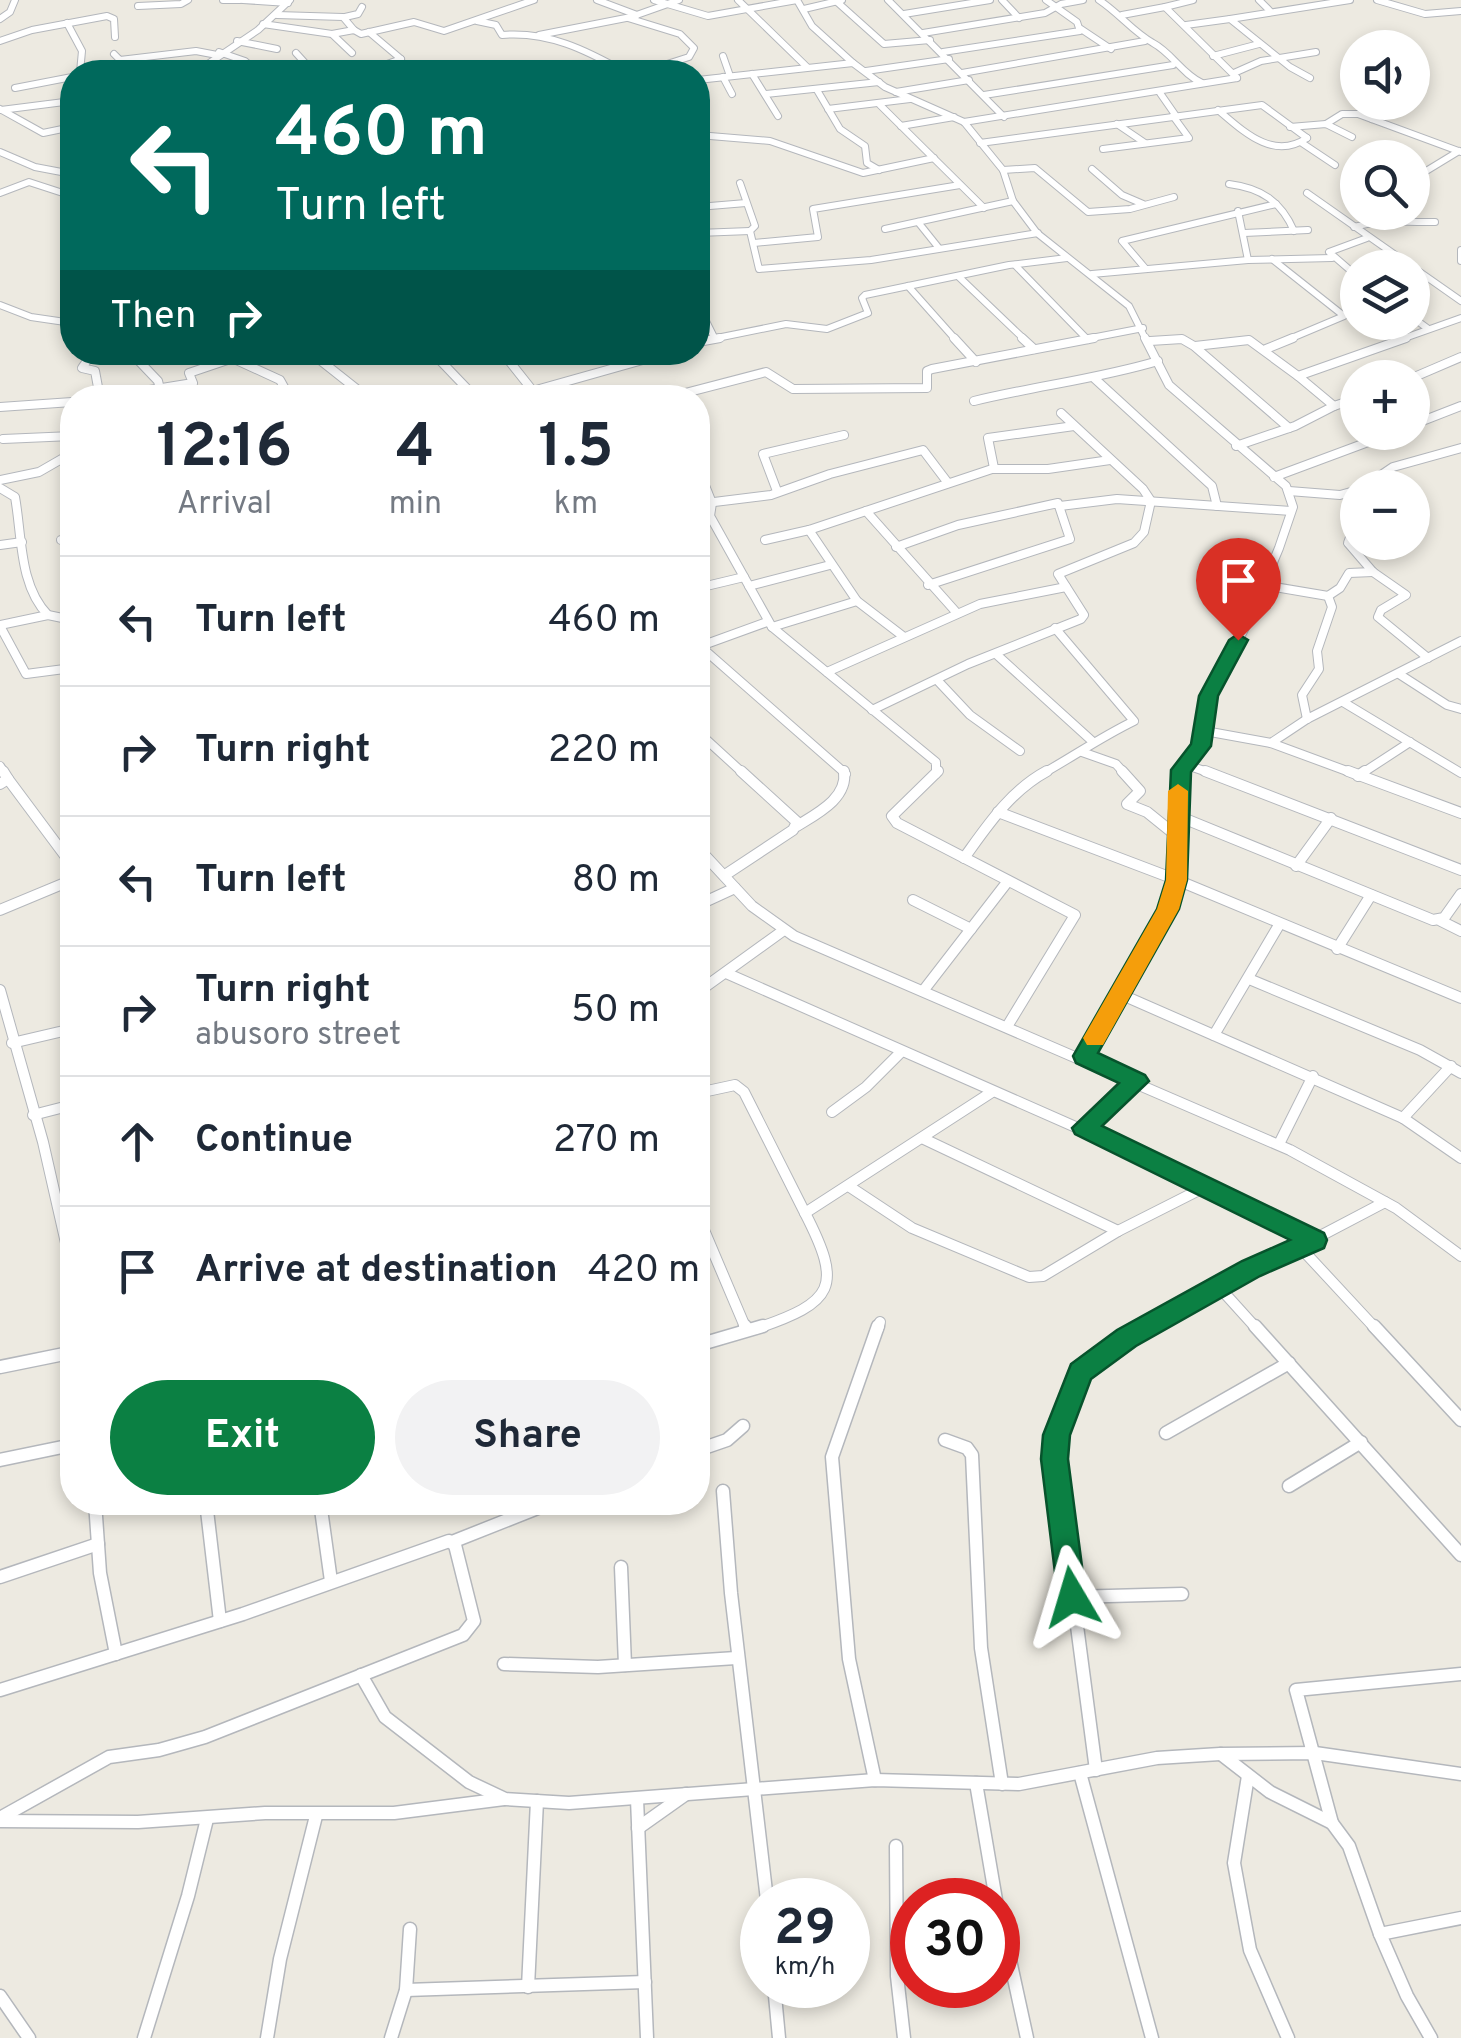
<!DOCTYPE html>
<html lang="en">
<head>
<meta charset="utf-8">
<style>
  :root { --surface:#fff; --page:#f2f2f3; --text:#1f2937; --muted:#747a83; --line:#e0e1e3; --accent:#0b8043 }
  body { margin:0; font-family:Overpass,sans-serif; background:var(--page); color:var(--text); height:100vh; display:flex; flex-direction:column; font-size:38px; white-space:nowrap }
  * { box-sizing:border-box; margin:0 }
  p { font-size:32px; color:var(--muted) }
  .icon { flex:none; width:55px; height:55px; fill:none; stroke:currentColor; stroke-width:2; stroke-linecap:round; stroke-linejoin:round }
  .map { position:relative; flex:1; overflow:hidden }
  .side { position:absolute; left:60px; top:385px; width:650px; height:1130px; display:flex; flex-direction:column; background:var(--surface); border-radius:40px; box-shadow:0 5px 15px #0003 }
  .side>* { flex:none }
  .guide { position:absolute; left:60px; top:60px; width:650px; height:305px; border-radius:40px; box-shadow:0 5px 15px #0003; background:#00695c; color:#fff; overflow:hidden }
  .controls { position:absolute; left:1340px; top:30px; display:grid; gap:20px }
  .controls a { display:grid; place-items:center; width:90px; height:90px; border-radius:50%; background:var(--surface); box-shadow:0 5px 15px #0003; font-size:50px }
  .speed { position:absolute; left:740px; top:1878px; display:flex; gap:20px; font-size:50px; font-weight:700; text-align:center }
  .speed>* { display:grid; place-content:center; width:130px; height:130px; border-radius:50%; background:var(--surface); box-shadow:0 5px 15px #0003; line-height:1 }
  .speed small { font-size:25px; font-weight:400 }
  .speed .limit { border:15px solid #d22; background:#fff; color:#111 }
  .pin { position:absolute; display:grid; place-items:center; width:85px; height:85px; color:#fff; margin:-102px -42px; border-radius:50% 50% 50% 0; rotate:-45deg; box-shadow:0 0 10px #0007 }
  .pin .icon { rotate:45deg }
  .me { position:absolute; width:110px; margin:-55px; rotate:353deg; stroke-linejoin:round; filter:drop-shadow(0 0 8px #0008) }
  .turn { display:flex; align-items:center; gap:35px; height:210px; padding:0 50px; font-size:45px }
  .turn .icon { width:130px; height:130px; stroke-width:2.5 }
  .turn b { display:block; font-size:70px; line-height:85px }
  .then { display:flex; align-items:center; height:95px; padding:0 50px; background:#0003; gap:20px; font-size:38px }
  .eta { display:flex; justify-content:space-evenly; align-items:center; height:170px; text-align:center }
  .eta b { font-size:60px; font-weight:700; line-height:70px }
  .cta { display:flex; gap:20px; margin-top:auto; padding:20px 50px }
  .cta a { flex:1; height:115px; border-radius:60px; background:var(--accent); color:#fff; font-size:40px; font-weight:700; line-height:115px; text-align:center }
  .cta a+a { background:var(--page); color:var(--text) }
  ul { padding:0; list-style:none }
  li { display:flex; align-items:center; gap:30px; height:130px; padding:0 50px; border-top:2px solid var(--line) }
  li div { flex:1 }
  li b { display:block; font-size:38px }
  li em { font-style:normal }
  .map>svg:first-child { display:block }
</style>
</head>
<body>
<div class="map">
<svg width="1461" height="2038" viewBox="0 0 1461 2038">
  <rect width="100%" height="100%" fill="#edeae1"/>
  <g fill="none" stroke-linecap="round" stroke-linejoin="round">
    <!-- minor-far3 casing -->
    <g stroke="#b4b7bc" stroke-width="8">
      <g id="minor-far3">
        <polyline points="223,0 240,0"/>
        <polyline points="243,0 288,3"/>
        <polyline points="597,0 637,15"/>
        <polyline points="654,0 708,16 797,0"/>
        <polyline points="738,0 807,67"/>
        <polyline points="797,0 812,26 853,63"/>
        <polyline points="888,0 1004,117"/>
        <polyline points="1002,0 1019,18"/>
        <path d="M1099,0C1120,14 1132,31 1153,43C1172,53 1182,74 1202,83"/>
        <polyline points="1193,0 1165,7 1237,78"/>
        <polyline points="1259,0 1270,11"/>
        <polyline points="1377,0 1425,14 1461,11"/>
        <polyline points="836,1 884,44 930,40"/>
        <polyline points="138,6 181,4 188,0"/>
        <polyline points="804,9 842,0"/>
        <polyline points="904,14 990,0"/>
        <polyline points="277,15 343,17 354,30"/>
        <polyline points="1122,15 1165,7"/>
        <polyline points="345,17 358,14 362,7"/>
        <polyline points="628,18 680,34 694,48 689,57 664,65 662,72"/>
        <polyline points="0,19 10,12 15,0"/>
        <polyline points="1230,19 1350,0"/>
        <path d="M477,21L496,25L502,35C548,31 586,50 625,72"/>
        <polyline points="67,23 82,51 80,72"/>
        <polyline points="263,24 332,34 352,53"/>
        <polyline points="1186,25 1230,19 1290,67 1310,78"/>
        <polyline points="1081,29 1111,49"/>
        <polyline points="369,32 401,59"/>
        <polyline points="923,33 1045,13 1061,4 1083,0"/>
        <polyline points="332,34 354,30 361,34 414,22 444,31 534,0"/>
        <polyline points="539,35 631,17 679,0"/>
        <polyline points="0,41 32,30 107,16 114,19 115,37"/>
        <polyline points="237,41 277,49"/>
        <polyline points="219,52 245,61 258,72"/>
        <polyline points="943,52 1080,31 1077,22 1046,0"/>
        <polyline points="114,54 120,60 196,51 217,55"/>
        <polyline points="723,56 730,76"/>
        <polyline points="1213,56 1259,44"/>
        <polyline points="866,71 949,59"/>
        <polyline points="196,72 258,30 290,0"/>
        <polyline points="277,72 306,64 296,53"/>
        <polyline points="365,72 401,59"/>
        <polyline points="437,72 445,68 466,72"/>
        <polyline points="962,73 1145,41"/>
        <polyline points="1234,73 1261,61 1316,52"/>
        <polyline points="752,74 778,116"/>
        <polyline points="723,77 732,94"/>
        <polyline points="698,80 853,63 885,87 964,122 1003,170 1013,201 1037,233 1129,306 1146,340"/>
        <polyline points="15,88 72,77"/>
        <polyline points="817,90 840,129 865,146 867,163 879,170"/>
        <polyline points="896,92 969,80"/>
        <polyline points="1160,93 1176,116"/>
        <polyline points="766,94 879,82"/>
        <polyline points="984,95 1173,65"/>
        <polyline points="880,105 984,208"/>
        <polyline points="0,109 43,133 72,127"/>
        <polyline points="828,109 910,99"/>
        <polyline points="1,110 72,101"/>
        <path d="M1218,110C1243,131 1273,161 1307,138"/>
        <polyline points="1372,119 1401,102"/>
        <polyline points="964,122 1237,78"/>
        <polyline points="1117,124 1145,143"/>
        <polyline points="1326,124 1342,114 1358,114 1461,152"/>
        <polyline points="901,126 954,117"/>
        <polyline points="1290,127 1326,124 1352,137"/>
        <polyline points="698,135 770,141 863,173 934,158"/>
        <polyline points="980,143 1262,105 1307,138"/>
        <polyline points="1302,143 1335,165"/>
        <polyline points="1103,149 1189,138 1173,116"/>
        <polyline points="0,152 35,167 72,174"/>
        <polyline points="1092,169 1122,195 1143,204"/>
        <polyline points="1003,170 1035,168 1088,212 1130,209 1174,197"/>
        <polyline points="1413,179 1459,151"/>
        <polyline points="740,183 755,226 750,231 759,269 871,260 1038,233"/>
        <path d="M1229,184C1261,188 1281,201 1294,231"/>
        <polyline points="0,193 29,182 72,196"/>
        <polyline points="1307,193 1461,301"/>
        <polyline points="698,207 746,203"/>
        <polyline points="1238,211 1248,260"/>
        <polyline points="918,222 938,247"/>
        <path d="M1354,227C1389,218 1401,223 1435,222"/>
        <polyline points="885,229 1013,201"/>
        <polyline points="698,233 750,231"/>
        <polyline points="1244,233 1308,230"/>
        <polyline points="754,243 818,237 813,209 960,185"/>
        <polyline points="1461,250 1461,261"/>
        <polyline points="1272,259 1344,316 1287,340"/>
        <polyline points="1015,265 1088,340"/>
        <polyline points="1145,268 1122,241 1276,204"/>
        <polyline points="1092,274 1248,260 1332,258"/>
        <polyline points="959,277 1025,340"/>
        <polyline points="1358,277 1329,252 1367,238"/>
        <polyline points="908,286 956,340"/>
        <polyline points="0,305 31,317 72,323"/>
        <polyline points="702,313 714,337"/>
        <polyline points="1412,317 1427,328"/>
        <polyline points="707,340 786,324 827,329 868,313 862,298 865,295 1009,265 1067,258"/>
        <polyline points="1081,340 1143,328"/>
        <polyline points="1165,340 1184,340"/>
        <polyline points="1399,340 1461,318"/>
      </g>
    </g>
    <!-- minor-far2 casing -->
    <g stroke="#b4b7bc" stroke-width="10">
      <g id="minor-far2">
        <polyline points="954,338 976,362"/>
        <polyline points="1022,338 1034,349"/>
        <polyline points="1145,338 1169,385 1286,486 1293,507 1279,548 1249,620 1209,696 1201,746 1181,774"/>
        <polyline points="1150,341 1182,339 1194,346 1289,428"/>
        <polyline points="698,342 720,338"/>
        <polyline points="1195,346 1249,340 1298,376"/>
        <polyline points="1266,349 1293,338"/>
        <polyline points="93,352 82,368 95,371 100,398"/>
        <polyline points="147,352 136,358 158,381 160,389"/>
        <polyline points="300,352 320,360"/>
        <polyline points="316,352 320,360 368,398"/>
        <polyline points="432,352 476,398"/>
        <polyline points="502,352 533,391"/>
        <polyline points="232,358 280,380 290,398"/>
        <polyline points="1094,378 1212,486 1217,506"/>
        <polyline points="1412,378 1461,357"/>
        <polyline points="100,398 193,383 189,373 251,352"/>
        <polyline points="508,398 671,352"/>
        <polyline points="666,398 766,372 793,389 927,388 927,371 932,369 1094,338"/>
        <path d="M974,401C1035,386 1098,379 1158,361"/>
        <polyline points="1334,406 1358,398"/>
        <polyline points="0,407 72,402"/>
        <polyline points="1412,425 1461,406"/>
        <polyline points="3,439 72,436"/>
        <polyline points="1236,446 1295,426 1334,406 1298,376 1406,338"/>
        <polyline points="698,468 712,503 710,516 772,627 936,762 936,774"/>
        <polyline points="994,468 988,438 1074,426"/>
        <polyline points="1274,477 1395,432"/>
        <polyline points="0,480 39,472 72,453"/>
        <path d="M0,488L15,497C22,535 19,586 48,615"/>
        <polyline points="1362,488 1393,467 1461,448"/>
        <polyline points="777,491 763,454 844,435"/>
        <polyline points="1289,491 1340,495 1358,490"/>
        <polyline points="698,504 771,495 830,474 923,450 948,483"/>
        <polyline points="1060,506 1117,499 1291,511"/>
        <polyline points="866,511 956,612"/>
        <polyline points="1358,516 1348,543 1373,572 1406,595 1381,610 1378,617 1428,658"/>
        <polyline points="809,530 857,601 904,637"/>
        <polyline points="61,540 72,539"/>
        <polyline points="765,540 809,530 992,469 1048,469 1110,460"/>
        <polyline points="0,545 22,542"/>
        <polyline points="896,547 958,525 1058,503 1070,539 928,585"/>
        <polyline points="1263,585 1328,596 1340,588 1349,573 1373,572"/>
        <polyline points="749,586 830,565"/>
        <polyline points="698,588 744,577"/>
        <polyline points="0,625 48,615 72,620"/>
        <polyline points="0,626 26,674 72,668"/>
        <polyline points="772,627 857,601"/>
        <polyline points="700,646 846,774"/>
        <polyline points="698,647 767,622"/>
        <polyline points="996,654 1092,741"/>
        <polyline points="827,672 980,604 1066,587"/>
        <polyline points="1399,674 1447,705 1461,709"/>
        <polyline points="938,681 970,715 1020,751"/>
        <polyline points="1343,702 1461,773"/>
        <polyline points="872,710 968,664 1081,619 1084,615 1058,574 1134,543 1144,532 1151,501 1143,489 1061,413"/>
        <polyline points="1307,719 1302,695 1319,669 1317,651 1332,607 1328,596"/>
        <polyline points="1205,731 1271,743 1355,774"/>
        <polyline points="698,732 744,774"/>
        <polyline points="1271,743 1307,719 1461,641"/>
        <polyline points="1082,752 1116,764 1125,774"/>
        <polyline points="1184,764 1213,774"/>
        <polyline points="0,766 5,774"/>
        <path d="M1042,774C1074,756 1101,737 1134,721L1055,628"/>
        <polyline points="1361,774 1410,742"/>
      </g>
    </g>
    <!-- minor-far1 casing -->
    <g stroke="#b4b7bc" stroke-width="12">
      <g id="minor-far1">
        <polyline points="938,771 892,816 897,823 1075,915 1008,1025"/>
        <polyline points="1122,771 1140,791 1127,804 1147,812 1178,837"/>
        <polyline points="1205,771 1461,870"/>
        <polyline points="1348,771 1461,813"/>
        <polyline points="1358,776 1365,771"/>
        <polyline points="8,779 72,865"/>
        <polyline points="0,784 8,779 3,771"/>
        <polyline points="998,812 1177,880 1461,998"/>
        <polyline points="1178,816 1433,920 1444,918 1461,894"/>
        <path d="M797,826C818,813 848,798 844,771"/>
        <polyline points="698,848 752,906 794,936 1290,1150 1396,1208 1461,1256"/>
        <path d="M964,858C988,825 1010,791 1047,771"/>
        <polyline points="1296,866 1331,818"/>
        <polyline points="725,875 793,830 797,822 741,771"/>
        <polyline points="913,900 971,929"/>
        <polyline points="698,905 735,888"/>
        <polyline points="0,910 72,880"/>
        <polyline points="1441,921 1461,931"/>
        <polyline points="1337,949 1371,895"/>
        <polyline points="726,973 1096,1136 1315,1240"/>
        <polyline points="1249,979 1420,1050 1461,1073"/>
        <polyline points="0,990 43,1142 66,1243"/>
        <polyline points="923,991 1008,881"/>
        <polyline points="698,992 784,930"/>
        <polyline points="1120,994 1403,1118 1461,1158"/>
        <polyline points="1214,1035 1279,925"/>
        <polyline points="12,1043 72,1029"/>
        <polyline points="1084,1057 1168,909 1177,880 1181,771"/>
        <polyline points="698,1093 735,1085 744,1092 805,1213 992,1092"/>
        <polyline points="832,1112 866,1087 901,1052"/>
        <polyline points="33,1115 72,1105"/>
        <polyline points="1403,1118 1451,1066"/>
        <polyline points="1084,1128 1137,1081"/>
        <polyline points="924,1139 1118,1231"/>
        <polyline points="1279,1144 1313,1076"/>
        <polyline points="850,1187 912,1228 1029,1277 1043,1276 1118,1231 1207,1186"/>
        <polyline points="698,1216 746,1329"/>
        <polyline points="1299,1246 1376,1329"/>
        <polyline points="1219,1287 1257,1329"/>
        <path d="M755,1329C835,1302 843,1287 805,1213"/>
        <polyline points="878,1329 880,1322"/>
        <polyline points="1143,1329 1385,1202"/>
      </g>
    </g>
    <!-- minor casing -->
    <g stroke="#b4b7bc" stroke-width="15">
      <g id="minor">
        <polyline points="745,1326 747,1330"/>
        <polyline points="1255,1326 1461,1555"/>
        <polyline points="1374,1326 1461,1420"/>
        <polyline points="698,1345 763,1326"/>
        <polyline points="0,1367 69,1353"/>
        <polyline points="1166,1433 1289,1363"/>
        <polyline points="945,1440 967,1448 972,1455 981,1648 1002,1784"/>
        <polyline points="698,1450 727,1440 743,1426"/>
        <polyline points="0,1460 72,1445"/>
        <polyline points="1289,1486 1361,1442"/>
        <polyline points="723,1491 731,1593 767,1900"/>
        <polyline points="95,1502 100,1573 116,1654"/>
        <polyline points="206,1502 220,1621"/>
        <polyline points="320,1502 331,1581"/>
        <polyline points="452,1542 553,1502"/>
        <polyline points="621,1567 625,1665"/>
        <polyline points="0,1577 98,1544"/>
        <polyline points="1072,1597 1182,1594"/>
        <polyline points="504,1664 598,1667 736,1658"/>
        <polyline points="361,1675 385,1717 469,1782 505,1799 569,1803 875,1780 1019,1784 1157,1758 1220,1754 1315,1753 1461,1774"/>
        <polyline points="0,1690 243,1614 449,1541 455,1545 474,1621 463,1635 205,1737 159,1750 109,1757 0,1818"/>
        <polyline points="1221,1754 1270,1792 1332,1823 1349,1846 1380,1934 1407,1996 1431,2038"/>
        <polyline points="1096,1770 1055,1459 1057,1435 1080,1372 1147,1326"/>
        <polyline points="1080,1773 1152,2038"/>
        <polyline points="1248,1776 1234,1863 1250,1950 1288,2038"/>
        <polyline points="875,1780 849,1659 832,1457 878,1326"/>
        <polyline points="976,1783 996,1900"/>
        <polyline points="637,1799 647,2038"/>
        <polyline points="0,1821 138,1822 265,1813 394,1813 504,1799"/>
        <polyline points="1332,1823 1296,1690 1461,1674"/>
        <polyline points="638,1828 686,1794"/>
        <polyline points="896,1846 897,1976 904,2038"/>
        <polyline points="998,1905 1027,2038"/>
        <polyline points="1380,1934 1461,1918"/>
        <polyline points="774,1985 779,2038"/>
        <polyline points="528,1987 537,1801"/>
        <polyline points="406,1990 645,1982"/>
        <polyline points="0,1996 29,2038"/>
        <polyline points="144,2038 188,1896 207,1819"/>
        <polyline points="267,2038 280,1959 316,1816"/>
        <polyline points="391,2038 406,1990 410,1929"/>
      </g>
    </g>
    <!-- minor-far3 -->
    <use href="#minor-far3" stroke="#fff" stroke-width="6"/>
    <!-- minor-far2 -->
    <use href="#minor-far2" stroke="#fff" stroke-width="8"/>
    <!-- minor-far1 -->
    <use href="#minor-far1" stroke="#fff" stroke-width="10"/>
    <!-- minor -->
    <use href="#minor" stroke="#fff" stroke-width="12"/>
  </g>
  <!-- route -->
  <polygon fill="#0b8043" stroke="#07532c" stroke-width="2.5" points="1238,634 1248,640 1218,696 1211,746 1191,772 1187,880 1179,909 1098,1053 1145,1075 1149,1081 1102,1126 1324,1233 1327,1240 1324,1248 1260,1276 1136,1346 1091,1379 1070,1435 1068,1459 1086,1597 1082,1606 1072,1610 1062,1606 1058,1597 1041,1459 1043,1435 1071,1364 1117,1330 1242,1261 1290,1240 1075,1134 1072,1128 1119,1083 1076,1063 1073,1056 1157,909 1166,880 1171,770 1191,744 1199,696 1229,640"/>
  <!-- slow -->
  <polygon fill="#f59e0b" points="1178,784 1188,791 1187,880 1179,909 1103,1045 1087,1045 1083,1038 1157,909 1166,880 1168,791"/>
</svg>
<div class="controls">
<a><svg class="icon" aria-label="sound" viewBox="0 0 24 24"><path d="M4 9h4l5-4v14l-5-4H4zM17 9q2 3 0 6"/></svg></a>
<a><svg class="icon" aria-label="search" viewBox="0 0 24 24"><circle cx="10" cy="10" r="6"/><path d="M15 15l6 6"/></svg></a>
<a><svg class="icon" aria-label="layers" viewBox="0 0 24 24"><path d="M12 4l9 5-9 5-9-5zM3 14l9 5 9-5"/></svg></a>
<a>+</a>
<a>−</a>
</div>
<div class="speed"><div>29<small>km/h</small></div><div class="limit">30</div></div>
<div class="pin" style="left:1238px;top:640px;background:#d93025"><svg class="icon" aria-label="arrive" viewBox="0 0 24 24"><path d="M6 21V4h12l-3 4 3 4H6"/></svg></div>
<svg class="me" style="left:1072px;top:1597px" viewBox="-20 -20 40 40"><path d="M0-17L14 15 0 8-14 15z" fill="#0b8043" stroke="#fff" stroke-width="4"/></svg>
<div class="guide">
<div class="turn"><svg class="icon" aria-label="left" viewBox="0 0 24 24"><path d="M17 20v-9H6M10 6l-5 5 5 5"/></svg><div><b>460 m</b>Turn left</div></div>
<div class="then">Then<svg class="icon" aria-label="right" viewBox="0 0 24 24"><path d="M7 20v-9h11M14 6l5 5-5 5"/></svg></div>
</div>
<section class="side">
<div class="eta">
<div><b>12:16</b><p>Arrival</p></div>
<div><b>4</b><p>min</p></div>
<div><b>1.5</b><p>km</p></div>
</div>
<ul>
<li><svg class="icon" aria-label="left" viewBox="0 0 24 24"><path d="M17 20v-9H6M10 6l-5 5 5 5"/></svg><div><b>Turn left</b></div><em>460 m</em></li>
<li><svg class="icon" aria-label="right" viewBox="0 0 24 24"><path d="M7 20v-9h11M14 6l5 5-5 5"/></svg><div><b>Turn right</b></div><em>220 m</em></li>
<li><svg class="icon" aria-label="left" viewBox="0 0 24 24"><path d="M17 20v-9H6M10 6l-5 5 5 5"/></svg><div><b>Turn left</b></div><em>80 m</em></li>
<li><svg class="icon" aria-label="right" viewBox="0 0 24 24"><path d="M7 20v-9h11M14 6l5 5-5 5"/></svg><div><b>Turn right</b><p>abusoro street</p></div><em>50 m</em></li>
<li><svg class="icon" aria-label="ahead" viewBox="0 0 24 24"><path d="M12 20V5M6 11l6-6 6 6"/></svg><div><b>Continue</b></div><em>270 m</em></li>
<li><svg class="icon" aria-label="arrive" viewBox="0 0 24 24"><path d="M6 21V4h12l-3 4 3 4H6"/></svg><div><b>Arrive at destination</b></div><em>420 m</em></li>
</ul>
<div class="cta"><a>Exit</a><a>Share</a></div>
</section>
</div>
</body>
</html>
